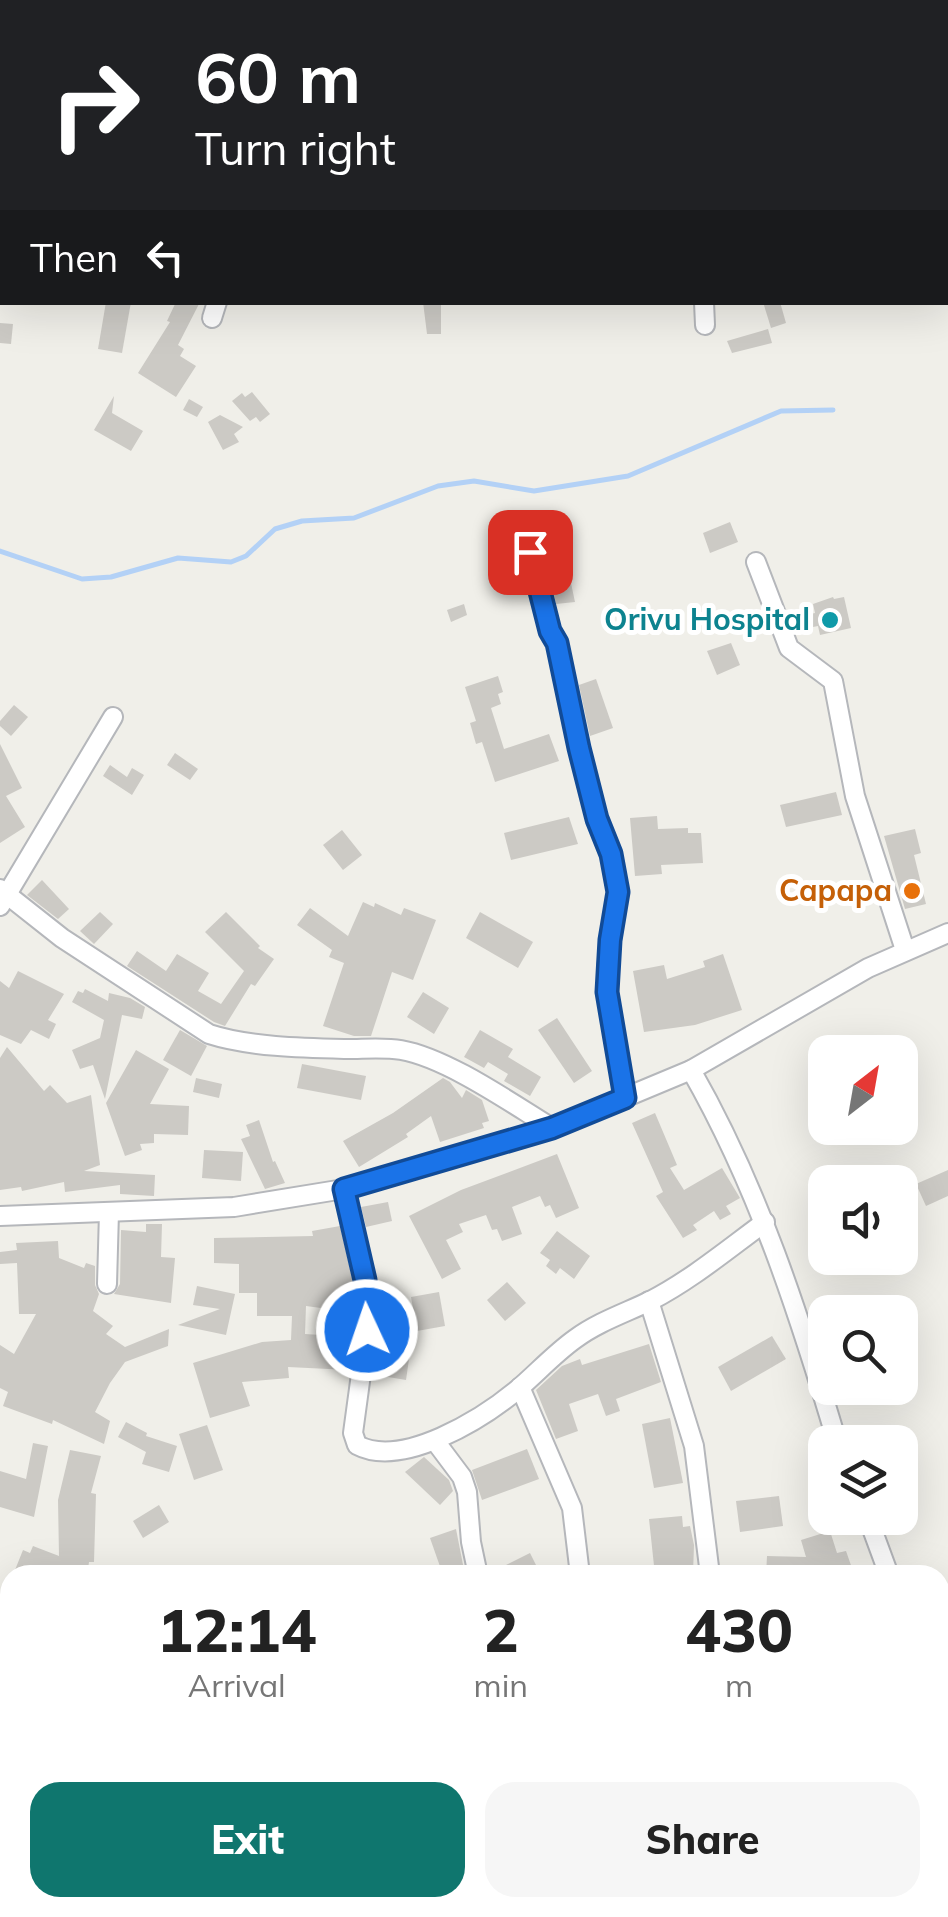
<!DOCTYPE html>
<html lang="en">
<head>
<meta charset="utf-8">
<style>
  :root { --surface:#fff; --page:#f6f6f6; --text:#222; --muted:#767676; --accent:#0f766e }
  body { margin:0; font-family:Mulish,sans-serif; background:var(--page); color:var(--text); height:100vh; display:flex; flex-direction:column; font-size:38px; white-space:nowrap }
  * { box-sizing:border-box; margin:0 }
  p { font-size:32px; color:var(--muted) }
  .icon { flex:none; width:55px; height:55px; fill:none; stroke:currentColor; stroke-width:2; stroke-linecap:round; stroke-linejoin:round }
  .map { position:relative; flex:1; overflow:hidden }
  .side { position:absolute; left:0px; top:1565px; width:950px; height:352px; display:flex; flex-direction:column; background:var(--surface); border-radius:30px 30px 0 0; box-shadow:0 10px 40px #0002 }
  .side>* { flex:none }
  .banner { position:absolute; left:0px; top:0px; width:950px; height:305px; box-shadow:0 10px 40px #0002; background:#202124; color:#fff; overflow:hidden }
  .needle { width:65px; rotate:31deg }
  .controls { position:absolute; left:808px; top:1035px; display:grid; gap:20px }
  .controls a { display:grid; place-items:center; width:110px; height:110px; border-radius:20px; background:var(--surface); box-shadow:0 10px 40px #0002; font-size:50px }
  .pin { position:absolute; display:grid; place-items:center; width:85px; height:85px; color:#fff; margin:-42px; border-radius:20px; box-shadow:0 5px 15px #0006 }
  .me { position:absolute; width:110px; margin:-55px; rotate:357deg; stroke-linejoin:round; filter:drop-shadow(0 0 8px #0008) }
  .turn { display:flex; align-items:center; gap:35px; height:210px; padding:0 30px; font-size:45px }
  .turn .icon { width:130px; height:130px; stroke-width:2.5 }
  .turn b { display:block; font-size:70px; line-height:85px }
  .then { display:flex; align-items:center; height:95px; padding:0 30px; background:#0003; gap:20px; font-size:38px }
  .eta { display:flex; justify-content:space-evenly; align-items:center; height:170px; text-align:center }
  .eta b { font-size:60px; font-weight:800; line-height:70px }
  .cta { display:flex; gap:20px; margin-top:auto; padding:20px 30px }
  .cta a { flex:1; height:115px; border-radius:30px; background:var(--accent); color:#fff; font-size:40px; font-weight:800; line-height:115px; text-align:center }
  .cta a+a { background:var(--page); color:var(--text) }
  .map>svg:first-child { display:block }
</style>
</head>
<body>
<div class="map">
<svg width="948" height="1917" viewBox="0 0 948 1917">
  <rect width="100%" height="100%" fill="#f0efe9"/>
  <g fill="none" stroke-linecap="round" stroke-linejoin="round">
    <!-- stream -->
    <g stroke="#b3d1f6" stroke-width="5">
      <polyline points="0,551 82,579 111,577 178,558 231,562 246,556 275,529 302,521 354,518 438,486 474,481 534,491 628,476 781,411 833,410"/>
      <polyline points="940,1813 948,1808"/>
      <path d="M381,1917C417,1905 451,1910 487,1917"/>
      <path d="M585,1917C615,1910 647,1917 676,1908"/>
    </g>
  </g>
  <!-- building -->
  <g fill="#cccac5">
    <polygon points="106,302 131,302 122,353 98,349"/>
    <polygon points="176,302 200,302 178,345 184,349 180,356 196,366 176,397 138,373 170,322 167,321"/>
    <polygon points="423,302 441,302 441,334 427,334"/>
    <polygon points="763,302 780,302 786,323 771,328"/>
    <polygon points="0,323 13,324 11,344 0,343"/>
    <polygon points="768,329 772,343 732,353 727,341"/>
    <polygon points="252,392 270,414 260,422 256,417 250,421 232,401 242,393 245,397"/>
    <polygon points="114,396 112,413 143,431 131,451 94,430"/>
    <polygon points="189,399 203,407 197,417 183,410"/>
    <polygon points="220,415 243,427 234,434 239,442 223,450 208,422"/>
    <polygon points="730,522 738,542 710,553 703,533"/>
    <polygon points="568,569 575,602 556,604 549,572"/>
    <polygon points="833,597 834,599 844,597 851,628 820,635 818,626 813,627 810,614 815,613 813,604"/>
    <polygon points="464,604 467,615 451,622 447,610"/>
    <polygon points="731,643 740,665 717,675 707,651"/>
    <polygon points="498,676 503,692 498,694 501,704 491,708 504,749 549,734 559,761 495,782 482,742 476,744 470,723 476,721 465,687"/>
    <polygon points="596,679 613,728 590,736 579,685"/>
    <polygon points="14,705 28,717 11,736 0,726 0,721"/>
    <polygon points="0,744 22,788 6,796 25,827 0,843"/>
    <polygon points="175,753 198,769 190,780 167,765"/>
    <polygon points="110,765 127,777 132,768 144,775 132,795 103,776"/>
    <polygon points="836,792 842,815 786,827 780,805"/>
    <polygon points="657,816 658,829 688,828 688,833 701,833 703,863 661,865 662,874 635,876 630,818"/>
    <polygon points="569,817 578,844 511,860 504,833"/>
    <polygon points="915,829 921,853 914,855 926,904 905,909 884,836"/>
    <polygon points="342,830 362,855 343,870 323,845"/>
    <polygon points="42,880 69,909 58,919 27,895"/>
    <polygon points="363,902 374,907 375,903 401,915 404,908 436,920 413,980 392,972 371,1036 354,1036 323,1026 344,963 329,957 332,950 297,925 310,908 348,936"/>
    <polygon points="100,912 113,924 94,944 80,931"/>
    <polygon points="226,912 260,946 258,948 274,959 255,986 251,984 225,1026 214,1022 127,966 137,951 166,971 177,954 209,973 198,991 221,1004 244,971 205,932"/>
    <polygon points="480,912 533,942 518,968 466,938"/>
    <polygon points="723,954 742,1010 695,1025 644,1032 633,971 664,965 667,979 705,967 703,961"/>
    <polygon points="18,971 64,994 48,1020 56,1024 49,1039 31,1030 21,1044 0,1035 0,981 9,988"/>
    <polygon points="85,989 108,1001 109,993 130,998 145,1007 142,1019 122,1015 105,1099 93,1065 80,1069 72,1050 100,1038 104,1020 72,1002 78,991 83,993"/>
    <polygon points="423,992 449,1008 434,1034 407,1017"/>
    <polygon points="557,1018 592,1071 574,1083 538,1030"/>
    <polygon points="180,1030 207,1046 191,1076 163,1060"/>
    <polygon points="480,1030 513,1049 508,1057 541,1077 530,1096 504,1081 508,1074 488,1062 484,1068 464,1057"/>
    <polygon points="7,1047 44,1091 50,1085 67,1103 91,1095 100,1165 84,1171 155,1175 154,1196 120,1194 120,1185 65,1192 64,1182 22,1191 21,1187 0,1190 0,1058"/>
    <polygon points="136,1050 169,1069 150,1104 189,1106 188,1135 154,1134 154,1143 140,1144 142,1150 125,1156 106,1103"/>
    <polygon points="302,1064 366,1076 361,1100 297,1088"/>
    <polygon points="196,1078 222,1084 219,1098 193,1092"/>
    <polygon points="443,1078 450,1082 462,1098 466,1090 482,1100 489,1121 482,1123 484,1128 440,1142 431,1116 406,1134 408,1137 359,1167 343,1141 393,1113"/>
    <polygon points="655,1113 677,1165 670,1168 684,1190 722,1168 740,1198 726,1206 731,1214 720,1220 714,1211 693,1225 697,1230 683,1238 656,1196 663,1192 632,1123"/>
    <polygon points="259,1120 273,1162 275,1161 285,1183 265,1189 241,1139 250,1136 246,1125"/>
    <polygon points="204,1150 243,1152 241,1181 202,1178"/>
    <polygon points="557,1154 579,1208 556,1218 550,1205 545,1207 540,1196 512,1207 522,1234 502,1241 497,1229 492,1230 486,1215 459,1224 463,1232 446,1240 461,1269 442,1279 409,1216 461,1190"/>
    <polygon points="948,1170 948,1196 926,1206 916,1184"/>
    <polygon points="388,1202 392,1221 366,1227 361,1207"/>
    <polygon points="146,1224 162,1224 161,1257 175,1258 171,1303 114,1294 120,1284 121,1230 146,1232"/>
    <polygon points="340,1226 353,1282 351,1312 306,1306 305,1334 353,1337 349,1370 288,1367 289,1378 242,1382 250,1406 210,1418 193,1363 262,1342 291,1340 292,1316 257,1316 257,1293 239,1293 239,1264 214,1263 214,1238 313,1236 312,1231"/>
    <polygon points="557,1231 590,1256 574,1279 560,1268 556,1274 546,1266 550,1260 540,1253"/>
    <polygon points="58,1241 59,1258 84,1268 86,1263 95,1266 95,1285 99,1294 93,1311 113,1326 106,1334 125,1347 169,1329 168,1346 125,1362 110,1383 95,1412 110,1421 104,1444 53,1420 52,1424 3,1406 8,1392 0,1388 0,1345 14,1354 36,1314 19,1314 17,1263 0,1264 0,1252 17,1250 16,1243"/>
    <polygon points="507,1282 526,1303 505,1321 487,1300"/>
    <polygon points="197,1286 235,1294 226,1335 178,1325 220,1309 193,1305"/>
    <polygon points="439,1292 445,1326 417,1331 411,1297"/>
    <polygon points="386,1334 412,1338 406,1380 382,1376 383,1370 374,1369 378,1345 384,1346"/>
    <polygon points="772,1336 786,1359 731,1391 718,1367"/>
    <polygon points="649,1344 661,1382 616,1399 620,1411 606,1416 598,1394 569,1404 578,1431 556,1439 536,1390 562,1366 580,1359 582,1365"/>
    <polygon points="670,1418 683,1483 654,1488 642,1424"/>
    <polygon points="126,1422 147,1433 146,1436 177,1446 169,1472 142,1464 146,1452 118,1437"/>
    <polygon points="207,1425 223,1470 194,1480 179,1434"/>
    <polygon points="33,1443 48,1446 34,1517 0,1507 0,1471 26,1479"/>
    <polygon points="527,1449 539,1479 482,1500 472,1470"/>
    <polygon points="70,1450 101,1456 91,1493 96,1494 94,1562 89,1562 87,1575 13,1575 23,1550 30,1553 33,1546 59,1556 58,1500"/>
    <polygon points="424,1457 449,1480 453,1491 440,1505 405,1472"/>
    <polygon points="779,1496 783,1526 740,1532 736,1501"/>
    <polygon points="159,1505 169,1522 143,1538 133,1521"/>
    <polygon points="682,1516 683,1527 690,1526 694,1545 693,1574 655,1575 649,1519"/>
    <polygon points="456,1529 465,1575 443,1575 430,1538"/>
    <polygon points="830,1531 837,1553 846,1551 853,1571 840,1575 766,1575 767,1556 806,1557 801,1540"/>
    <polygon points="530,1553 541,1575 490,1575 490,1573"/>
  </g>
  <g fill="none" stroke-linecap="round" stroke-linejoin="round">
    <!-- minor casing -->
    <g stroke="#b5b7bb" stroke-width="22">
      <g id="minor">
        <polyline points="599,0 600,2"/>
        <polyline points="720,0 721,2"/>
        <polyline points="850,0 851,2"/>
        <polyline points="222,2 223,0"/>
        <polyline points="948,117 948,118"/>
        <polyline points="704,302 705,325"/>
        <polyline points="212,318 217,302"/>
        <polyline points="530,552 550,631 557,643 579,748 597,819 611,854 618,892 607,967 607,992 625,1098"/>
        <polyline points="756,562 789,648 833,681 855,796 905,950"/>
        <path d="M0,889L62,938L209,1034C249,1047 304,1048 347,1049C364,1049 384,1047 401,1050C447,1058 511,1103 552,1128"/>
        <polyline points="0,906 113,717"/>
        <path d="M691,1070C758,1187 799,1314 837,1442"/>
        <path d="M344,1189L365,1280L367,1330L353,1433L357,1445C402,1469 482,1419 517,1390C537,1373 554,1354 575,1339C598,1322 625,1313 650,1301C691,1280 728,1249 765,1222"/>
        <polyline points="0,1216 234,1207 344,1189 552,1128 691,1070 868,968 948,933"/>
        <polyline points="107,1284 109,1212"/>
        <polyline points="649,1301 694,1446 710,1575"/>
        <polyline points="520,1387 572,1508 580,1575"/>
        <polyline points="435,1441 462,1477 467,1492 471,1542 478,1575"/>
        <polyline points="868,1518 889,1575"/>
        <polyline points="0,1631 10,1626"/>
        <polyline points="940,1657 948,1665"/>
        <polyline points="940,1693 948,1685"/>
      </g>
    </g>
    <!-- minor -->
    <use href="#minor" stroke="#fff" stroke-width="18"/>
  </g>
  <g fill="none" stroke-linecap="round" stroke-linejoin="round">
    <!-- route casing -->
    <g stroke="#114b97" stroke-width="25">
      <polyline id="route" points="367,1330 365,1280 344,1189 552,1128 625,1098 607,992 610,940 618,892 611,854 597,819 579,748 557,643 550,631 530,552"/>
    </g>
    <!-- route -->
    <use href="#route" stroke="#1a73e8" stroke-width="18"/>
  </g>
  <!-- markers -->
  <circle fill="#0f9aa8" stroke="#fff" stroke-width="4" cx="830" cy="620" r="10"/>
  <circle fill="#e8710a" stroke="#fff" stroke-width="4" cx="912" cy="891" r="10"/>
  <g text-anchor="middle" stroke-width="10" stroke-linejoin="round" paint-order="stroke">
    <!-- culture labels -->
    <g font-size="30" font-weight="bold" fill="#0d838f" stroke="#fff" text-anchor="end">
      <text x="810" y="630">Orivu Hospital</text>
    </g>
    <!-- food labels -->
    <g font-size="30" font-weight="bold" fill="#c56008" stroke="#fff" text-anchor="end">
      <text x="892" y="901">Capapa</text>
    </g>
  </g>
</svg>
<div class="controls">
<a><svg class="needle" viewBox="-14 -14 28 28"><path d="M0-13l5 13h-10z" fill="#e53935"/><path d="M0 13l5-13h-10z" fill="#767676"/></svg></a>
<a><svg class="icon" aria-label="sound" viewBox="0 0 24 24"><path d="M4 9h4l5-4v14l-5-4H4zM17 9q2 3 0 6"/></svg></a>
<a><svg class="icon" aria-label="search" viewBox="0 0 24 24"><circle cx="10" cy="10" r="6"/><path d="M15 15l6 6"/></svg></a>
<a><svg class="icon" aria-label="layers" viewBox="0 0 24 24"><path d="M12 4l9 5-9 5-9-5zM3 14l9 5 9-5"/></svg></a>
</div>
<div class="pin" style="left:530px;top:552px;background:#d93025"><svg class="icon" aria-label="arrive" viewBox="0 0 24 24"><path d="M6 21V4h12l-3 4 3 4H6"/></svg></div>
<svg class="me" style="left:367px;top:1330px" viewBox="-20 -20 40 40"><circle r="17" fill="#1a73e8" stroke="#fff" stroke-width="3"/><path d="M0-11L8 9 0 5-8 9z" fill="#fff"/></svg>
<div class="banner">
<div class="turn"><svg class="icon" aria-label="right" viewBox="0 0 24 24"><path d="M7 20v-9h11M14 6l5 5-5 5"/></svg><div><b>60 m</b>Turn right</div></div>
<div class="then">Then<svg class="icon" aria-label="left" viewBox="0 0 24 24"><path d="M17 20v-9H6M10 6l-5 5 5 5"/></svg></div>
</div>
<section class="side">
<div class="eta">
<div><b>12:14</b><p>Arrival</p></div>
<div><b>2</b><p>min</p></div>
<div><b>430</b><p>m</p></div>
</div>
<div class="cta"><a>Exit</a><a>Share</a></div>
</section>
</div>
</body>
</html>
